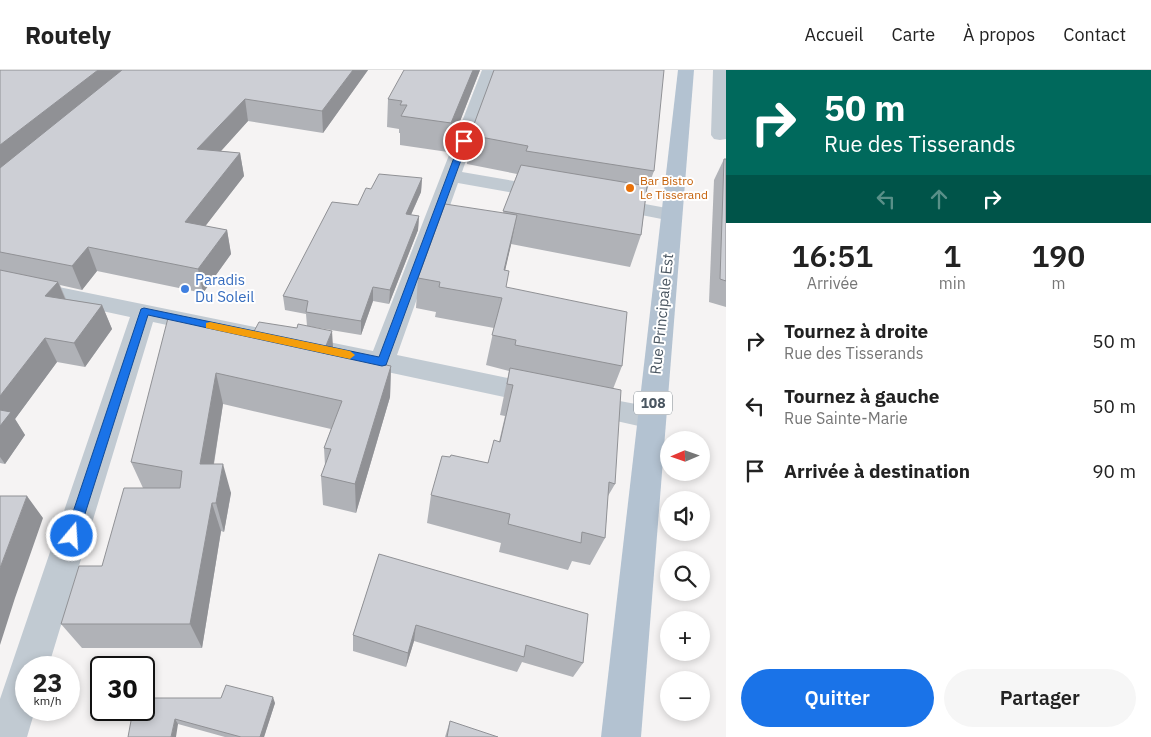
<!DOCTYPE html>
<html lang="fr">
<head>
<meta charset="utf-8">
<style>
  :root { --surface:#fff; --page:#f6f6f6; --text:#222; --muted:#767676; --line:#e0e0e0; --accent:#1a73e8 }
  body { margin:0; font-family:"IBM Plex Sans",sans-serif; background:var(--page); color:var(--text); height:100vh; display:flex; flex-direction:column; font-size:19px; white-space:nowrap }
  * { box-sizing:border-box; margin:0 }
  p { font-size:16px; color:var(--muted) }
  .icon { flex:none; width:28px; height:28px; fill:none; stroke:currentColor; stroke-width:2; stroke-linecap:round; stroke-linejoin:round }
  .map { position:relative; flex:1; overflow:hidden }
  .panel { display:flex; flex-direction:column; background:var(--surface); width:425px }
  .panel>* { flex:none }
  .banner { background:#00695c; color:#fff; overflow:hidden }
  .needle { width:32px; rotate:268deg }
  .fabs { position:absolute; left:660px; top:361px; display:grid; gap:10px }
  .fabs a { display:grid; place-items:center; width:50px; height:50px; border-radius:50%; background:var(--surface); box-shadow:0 2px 8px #0003; font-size:25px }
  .speed { position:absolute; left:15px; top:586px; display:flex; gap:10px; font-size:25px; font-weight:700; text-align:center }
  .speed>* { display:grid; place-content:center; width:65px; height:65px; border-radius:50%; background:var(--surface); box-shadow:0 2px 8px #0003; line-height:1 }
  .speed small { font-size:12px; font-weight:400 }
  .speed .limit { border:2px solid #111; border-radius:8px; background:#fff; color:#111 }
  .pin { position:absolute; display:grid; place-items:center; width:42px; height:42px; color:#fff; margin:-21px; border:2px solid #fff; border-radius:50%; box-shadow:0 1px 5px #0007 }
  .me { position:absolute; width:55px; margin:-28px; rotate:18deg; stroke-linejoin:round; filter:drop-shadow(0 0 4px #0008) }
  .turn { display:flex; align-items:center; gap:18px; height:105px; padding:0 15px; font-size:22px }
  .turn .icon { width:65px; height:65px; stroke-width:2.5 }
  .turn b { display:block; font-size:35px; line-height:42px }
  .lanes { display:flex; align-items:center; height:48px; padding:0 15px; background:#0003; justify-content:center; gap:25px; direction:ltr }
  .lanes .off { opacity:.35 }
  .eta { display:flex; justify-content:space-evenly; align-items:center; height:85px; text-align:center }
  .eta b { font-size:30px; font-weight:600; line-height:35px }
  .primary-button { display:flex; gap:10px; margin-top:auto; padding:10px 15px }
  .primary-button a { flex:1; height:58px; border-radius:30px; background:var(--accent); color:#fff; font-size:20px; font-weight:600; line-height:58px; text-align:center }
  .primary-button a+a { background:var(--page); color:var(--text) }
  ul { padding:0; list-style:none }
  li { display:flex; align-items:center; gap:15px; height:65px; padding:0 15px }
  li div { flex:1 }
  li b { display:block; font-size:19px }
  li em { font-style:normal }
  header { display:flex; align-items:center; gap:30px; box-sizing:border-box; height:70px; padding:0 25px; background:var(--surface); border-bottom:1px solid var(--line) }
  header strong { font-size:24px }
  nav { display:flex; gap:28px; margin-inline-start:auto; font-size:18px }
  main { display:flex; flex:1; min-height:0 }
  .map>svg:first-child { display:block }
</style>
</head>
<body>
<header>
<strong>Routely</strong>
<nav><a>Accueil</a><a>Carte</a><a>À propos</a><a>Contact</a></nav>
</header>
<main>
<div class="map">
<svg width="726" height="667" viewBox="0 0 726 667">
  <rect width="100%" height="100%" fill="#f5f3f3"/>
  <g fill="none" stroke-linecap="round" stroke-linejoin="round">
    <!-- minor -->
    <g fill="#c1cad2" fill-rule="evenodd">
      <polygon points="482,0 498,0 462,102 548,117 555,119 558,123 555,127 548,129 458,113 397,285 542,315 552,318 556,325 552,332 542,335 153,252 48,598 26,598 26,640 35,640 27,667 0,667 0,629 130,247 0,219 0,205 373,281"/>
      <polygon points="713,0 726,0 726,69 720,70 714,69 711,65"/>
      <polygon points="607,127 672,139 679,141 682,145 679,149 672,151 600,137 597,133 600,129"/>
      <polygon points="582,324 652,337 662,340 666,348 662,356 652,359 572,341 568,334 572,327"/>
    </g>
    <!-- major -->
    <polygon fill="#b3c2d1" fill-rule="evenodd" points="678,0 694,0 641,667 601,667"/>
  </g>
  <!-- wall -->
  <g fill="#b0b2b7">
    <polygon points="0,0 368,0 323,63 248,51 221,81 240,83 244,106 205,156 227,160 231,184 203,223 97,201 82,220 60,215 66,229 102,235 112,259 85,297 57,292 15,349 25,365 5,394 0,393"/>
    <polygon points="480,0 448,82 400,75 400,63 399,63 399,59 387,57 388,29"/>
    <polygon points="494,0 654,101 647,120 641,165 630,197 511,174 505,200 506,218 622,296 613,319 615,414 608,426 605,468 590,495 572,491 568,500 499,482 501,473 427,453 431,425 450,387 488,393 499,372 505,346 500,345 508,306 509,301 486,295 494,258 435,247 436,242 416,238 418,208 503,143 517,104 467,94 470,65"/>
    <polygon points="724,89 726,89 726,237 709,232 714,110"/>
    <polygon points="422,108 421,122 411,145 419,146 418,160 389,234 373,231 361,265 307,256 333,285 391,296 390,327 356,443 323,435 321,406 325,395 324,378 331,359 223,334 214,394 231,423 224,462 221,461 202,578 82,578 61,554 102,496 143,418 131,392 251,267 307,256 306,244 285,240 283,226 371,119"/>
    <polygon points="379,484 583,593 573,607 522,592 517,602 414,571 406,597 353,581 353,565"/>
    <polygon points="275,633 264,667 225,667 178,654 133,641 132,640"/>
    <polygon points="450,651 447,667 445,667"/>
  </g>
  <!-- shaded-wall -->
  <g fill="#909195">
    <polygon points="98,0 130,0 0,106 0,75"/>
    <polygon points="353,0 368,0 323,63 322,41"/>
    <polygon points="473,0 480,0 448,82 451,53"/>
    <polygon points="245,29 248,51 202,102 197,79"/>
    <polygon points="240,83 244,106 190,176 185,152"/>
    <polygon points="422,108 421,122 405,158 406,144"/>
    <polygon points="517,145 511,175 498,231 504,200"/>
    <polygon points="419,146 418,160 389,234 390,220"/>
    <polygon points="227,160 231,184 203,223 198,199"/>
    <polygon points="88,177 97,201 82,220 72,196"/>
    <polygon points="58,212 68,236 45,226"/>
    <polygon points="373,217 373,231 361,265 361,251"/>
    <polygon points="102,235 112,259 85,297 74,273"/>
    <polygon points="332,261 334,293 323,283"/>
    <polygon points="45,268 57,292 15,349 25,365 5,394 0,387 0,326"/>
    <polygon points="391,296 390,327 356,443 355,414"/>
    <polygon points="216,303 223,334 209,423 200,394"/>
    <polygon points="223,394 231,423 224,462 216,433"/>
    <polygon points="27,426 43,448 15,528 0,575 0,498"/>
    <polygon points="212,433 221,461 202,578 190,554"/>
    <polygon points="416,555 414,571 406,597 408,583"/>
    <polygon points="273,627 275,633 264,667 260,667"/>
    <polygon points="175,649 178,654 176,667 171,667"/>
  </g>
  <!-- building -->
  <g fill="#cdcfd5" stroke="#909195">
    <polygon points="0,0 98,0 0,75"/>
    <polygon points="122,0 353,0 322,41 245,29 197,79 240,83 185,152 227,160 198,199 88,177 72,196 0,182 0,98"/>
    <polygon points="404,0 473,0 451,53 401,46 407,35 400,35 402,31 388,29"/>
    <polygon points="494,0 664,0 654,101 526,81 528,76 470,65"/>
    <polygon points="724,89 726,89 726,211 720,209"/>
    <polygon points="521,95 647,116 641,165 503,141"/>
    <polygon points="379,104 422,108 406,144 419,146 390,220 373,217 361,251 306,242 308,231 283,226 332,132 358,135 366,118 371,119"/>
    <polygon points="445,134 517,145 504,200 509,201 506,217 627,242 622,296 515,275 516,270 492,265 502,228 439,217 440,212 418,208"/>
    <polygon points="0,200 58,212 45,226 102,235 74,273 45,268 0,326"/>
    <polygon points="168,248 251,267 259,252 297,258 298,254 332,261 323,283 391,296 355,414 321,406 331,379 324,378 342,331 216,303 200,394 223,394 216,433 212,433 190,554 61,554 79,496 102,496 124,418 180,418 182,401 131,392"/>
    <polygon points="510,298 621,320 615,414 609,412 605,468 582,462 581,473 508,454 510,444 431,425 442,386 450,387 451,385 488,393 494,370 500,372 513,315 507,314"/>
    <polygon points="0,340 11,342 0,356"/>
    <polygon points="0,426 27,426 0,498"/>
    <polygon points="379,484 588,544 583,593 526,575 524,587 416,555 408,583 353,565"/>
    <polygon points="226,615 273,627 260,667 241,667 175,649 171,667 128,667 133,640 144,640 144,628 221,628"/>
    <polygon points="450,651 498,667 447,667"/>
  </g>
  <!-- route -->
  <polygon fill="#1a73e8" stroke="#114b97" points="461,69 468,71 386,295 382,296 148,245 78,466 76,470 72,472 67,470 65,466 141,239 144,238 379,287"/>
  <!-- slow -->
  <polygon fill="#f59e0b" points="210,252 350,281 355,285 350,289 206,258 206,253"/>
  <!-- markers -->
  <circle fill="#e8710a" stroke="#fff" stroke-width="2" cx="630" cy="118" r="5"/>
  <circle fill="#3f7fe0" stroke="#fff" stroke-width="2" cx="185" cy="219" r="5"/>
  <g text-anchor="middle" stroke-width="4" stroke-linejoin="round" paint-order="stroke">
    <!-- far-food labels -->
    <g font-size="12" fill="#c56008" stroke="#fff" text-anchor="start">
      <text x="640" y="115">Bar Bistro<tspan x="640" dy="14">Le Tisserand</tspan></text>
    </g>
    <!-- shield labels -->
    <rect fill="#fff" stroke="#808990" stroke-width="1" x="634" y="321.5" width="38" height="23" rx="4"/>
    <g font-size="14" font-weight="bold" fill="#4a5661">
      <text x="653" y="338">108</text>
    </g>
    <!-- shop labels -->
    <g font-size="15" fill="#366cbe" stroke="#fff" text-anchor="start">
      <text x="195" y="215">Paradis<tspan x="195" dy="17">Du Soleil</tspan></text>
    </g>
    <!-- street labels -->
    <g font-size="15" fill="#4a5661" stroke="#fff">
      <text transform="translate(662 244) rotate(-84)" y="5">Rue Principale Est</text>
    </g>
  </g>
</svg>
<div class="fabs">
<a><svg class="needle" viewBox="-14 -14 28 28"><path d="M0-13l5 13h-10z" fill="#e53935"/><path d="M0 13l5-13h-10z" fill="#767676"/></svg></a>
<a><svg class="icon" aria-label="sound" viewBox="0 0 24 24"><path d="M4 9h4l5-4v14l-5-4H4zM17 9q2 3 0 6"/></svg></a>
<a><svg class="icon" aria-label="search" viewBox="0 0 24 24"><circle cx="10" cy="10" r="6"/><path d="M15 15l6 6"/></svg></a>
<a>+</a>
<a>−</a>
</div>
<div class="speed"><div>23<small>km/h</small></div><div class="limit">30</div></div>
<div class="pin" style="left:464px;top:71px;background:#d93025"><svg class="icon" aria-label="arrive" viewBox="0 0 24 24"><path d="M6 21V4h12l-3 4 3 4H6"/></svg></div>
<svg class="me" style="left:72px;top:466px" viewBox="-20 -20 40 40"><circle r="17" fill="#1a73e8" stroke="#fff" stroke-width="3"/><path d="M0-11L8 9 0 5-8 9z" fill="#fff"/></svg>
</div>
<section class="panel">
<div class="banner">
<div class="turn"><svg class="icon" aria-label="right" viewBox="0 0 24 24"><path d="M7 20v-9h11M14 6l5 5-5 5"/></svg><div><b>50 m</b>Rue des Tisserands</div></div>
<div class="lanes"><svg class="icon off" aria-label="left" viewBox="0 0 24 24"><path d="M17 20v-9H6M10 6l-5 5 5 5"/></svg><svg class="icon off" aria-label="ahead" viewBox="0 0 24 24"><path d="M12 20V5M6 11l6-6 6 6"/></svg><svg class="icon" aria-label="right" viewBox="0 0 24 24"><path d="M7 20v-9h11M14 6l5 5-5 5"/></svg></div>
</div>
<div class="eta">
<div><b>16:51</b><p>Arrivée</p></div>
<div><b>1</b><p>min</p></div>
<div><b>190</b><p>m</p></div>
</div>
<ul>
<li><svg class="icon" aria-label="right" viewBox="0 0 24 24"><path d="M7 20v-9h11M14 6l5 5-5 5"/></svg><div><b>Tournez à droite</b><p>Rue des Tisserands</p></div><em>50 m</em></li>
<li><svg class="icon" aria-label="left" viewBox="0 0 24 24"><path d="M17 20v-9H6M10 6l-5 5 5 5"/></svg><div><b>Tournez à gauche</b><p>Rue Sainte-Marie</p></div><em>50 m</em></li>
<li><svg class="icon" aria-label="arrive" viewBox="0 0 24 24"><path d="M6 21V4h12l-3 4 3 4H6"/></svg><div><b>Arrivée à destination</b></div><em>90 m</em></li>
</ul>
<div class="primary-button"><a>Quitter</a><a>Partager</a></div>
</section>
</main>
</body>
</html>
